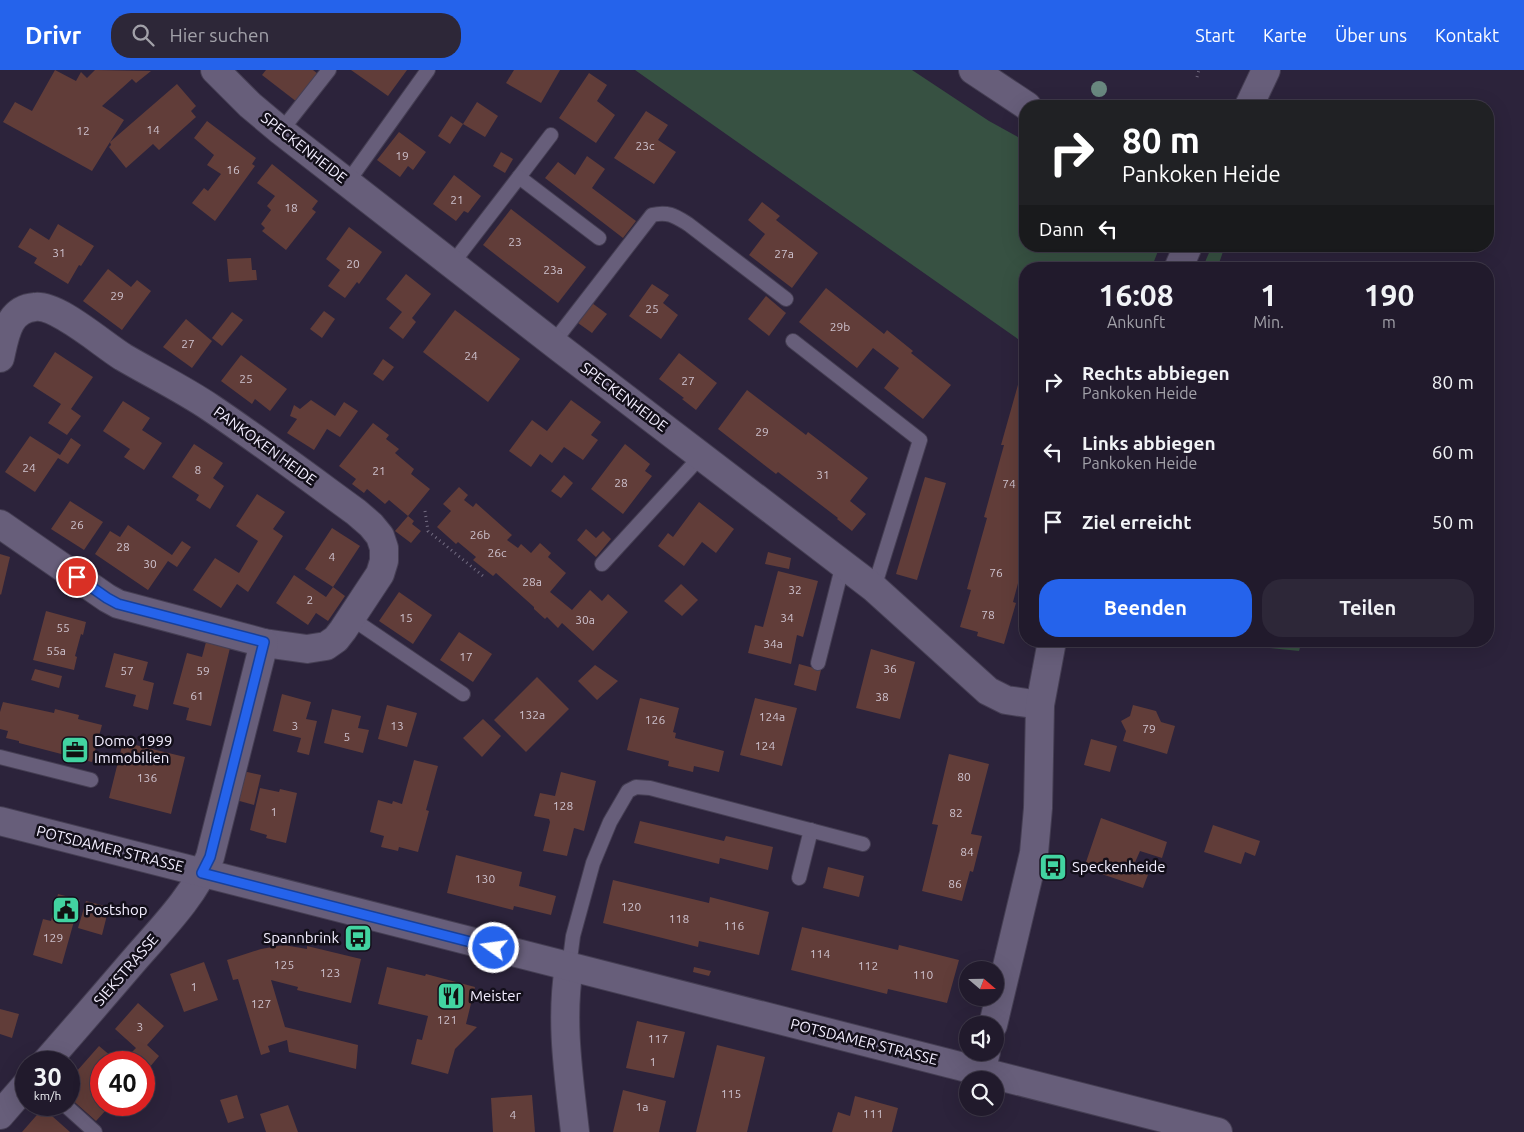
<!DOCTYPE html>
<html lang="de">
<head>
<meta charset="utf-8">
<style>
  :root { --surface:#211a2c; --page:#2d2738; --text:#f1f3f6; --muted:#a2a1a9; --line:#3e3848; --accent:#2563eb }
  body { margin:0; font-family:Ubuntu,sans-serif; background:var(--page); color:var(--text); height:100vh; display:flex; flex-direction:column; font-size:19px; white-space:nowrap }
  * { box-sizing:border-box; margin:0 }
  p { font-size:16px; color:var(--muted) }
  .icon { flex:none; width:28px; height:28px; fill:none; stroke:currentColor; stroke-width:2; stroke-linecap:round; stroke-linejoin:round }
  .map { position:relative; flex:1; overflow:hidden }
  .sheet { position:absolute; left:1019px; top:192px; width:475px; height:385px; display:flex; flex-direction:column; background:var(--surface); border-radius:20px; box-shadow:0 5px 20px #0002,0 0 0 1px var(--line) }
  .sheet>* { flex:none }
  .hud { position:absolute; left:1019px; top:30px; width:475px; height:152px; border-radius:20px; box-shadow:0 5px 20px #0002,0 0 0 1px var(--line); background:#202124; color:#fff; overflow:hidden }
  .needle { width:32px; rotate:110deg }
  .fabs { position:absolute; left:959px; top:891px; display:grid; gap:10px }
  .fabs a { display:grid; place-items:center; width:45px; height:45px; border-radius:50%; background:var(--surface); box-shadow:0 5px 20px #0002,0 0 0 1px var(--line); font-size:25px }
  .speed { position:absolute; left:15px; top:981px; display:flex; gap:10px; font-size:25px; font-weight:700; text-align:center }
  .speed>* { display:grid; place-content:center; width:65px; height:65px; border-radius:50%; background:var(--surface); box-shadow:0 5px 20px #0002,0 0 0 1px var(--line); line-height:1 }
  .speed small { font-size:12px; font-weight:400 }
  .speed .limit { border:8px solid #d22; background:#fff; color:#111 }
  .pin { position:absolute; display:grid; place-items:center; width:42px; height:42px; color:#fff; margin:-21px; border:2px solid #fff; border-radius:50%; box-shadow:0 1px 5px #0007 }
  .me { position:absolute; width:55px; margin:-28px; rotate:284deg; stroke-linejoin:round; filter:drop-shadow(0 0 4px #0008) }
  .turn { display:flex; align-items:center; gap:18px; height:105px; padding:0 20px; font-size:22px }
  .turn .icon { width:65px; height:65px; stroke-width:2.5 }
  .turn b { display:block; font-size:35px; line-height:42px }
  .then { display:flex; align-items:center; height:48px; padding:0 20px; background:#0003; gap:10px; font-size:19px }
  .eta { display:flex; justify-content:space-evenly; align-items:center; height:85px; text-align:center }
  .eta b { font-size:30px; font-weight:700; line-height:35px }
  .primary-button { display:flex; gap:10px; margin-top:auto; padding:10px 20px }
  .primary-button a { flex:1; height:58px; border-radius:20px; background:var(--accent); color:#fff; font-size:20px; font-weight:700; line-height:58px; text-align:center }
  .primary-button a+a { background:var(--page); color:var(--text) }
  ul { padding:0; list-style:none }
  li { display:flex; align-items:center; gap:15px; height:70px; padding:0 20px }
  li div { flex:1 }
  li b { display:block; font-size:19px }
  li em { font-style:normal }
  header { display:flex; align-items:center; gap:30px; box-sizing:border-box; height:70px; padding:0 25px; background:var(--accent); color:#fff }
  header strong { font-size:24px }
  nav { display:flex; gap:28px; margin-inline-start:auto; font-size:18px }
  .search { width:350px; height:45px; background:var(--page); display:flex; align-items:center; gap:12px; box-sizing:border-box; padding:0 18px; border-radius:20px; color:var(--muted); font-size:19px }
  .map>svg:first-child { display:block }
</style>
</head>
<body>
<header>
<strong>Drivr</strong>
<div class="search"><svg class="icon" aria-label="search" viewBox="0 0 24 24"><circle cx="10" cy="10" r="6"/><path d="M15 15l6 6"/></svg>Hier suchen</div>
<nav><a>Start</a><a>Karte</a><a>Über uns</a><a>Kontakt</a></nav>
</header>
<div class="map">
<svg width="1524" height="1062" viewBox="0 0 1524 1062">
  <rect width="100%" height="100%" fill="#2c233b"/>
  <!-- green -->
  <g fill="#375142">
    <polygon points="635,0 912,0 989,51 1025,71 1025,176 1160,176 1151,199 1025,199 1025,274"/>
    <polygon points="1212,176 1225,176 1217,199 1202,199"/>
    <polygon points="1221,571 1302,571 1299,581 1230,574"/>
  </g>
  <!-- building -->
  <g fill="#613d39">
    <polygon points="55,0 76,11 81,2 87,8 95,0 151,1 136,13 132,9 102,36 124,50 110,72 177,14 196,36 191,41 196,47 159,80 153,74 126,98 109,77 111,75 110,72 92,101 3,52 15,32 32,41"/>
    <polygon points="266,0 313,0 318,4 297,32 262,5"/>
    <polygon points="351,0 407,0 388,26"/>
    <polygon points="514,0 560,0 541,33 506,13"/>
    <polygon points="589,3 607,15 597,31 615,45 596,73 559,48"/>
    <polygon points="477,32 498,46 485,67 463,54"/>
    <polygon points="646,41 668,55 658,70 676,82 654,114 614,88"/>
    <polygon points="451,46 463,54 450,74 438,66"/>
    <polygon points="207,51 256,88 252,94 255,96 215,151 192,133 204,118 208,121 221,104 207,95 214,85 194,68"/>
    <polygon points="399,62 426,82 413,100 408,96 400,107 377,90"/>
    <polygon points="501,82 513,89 505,103 493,96"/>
    <polygon points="587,86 605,99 592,118 636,151 623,168 545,108 558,92 575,105"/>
    <polygon points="272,94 318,131 312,139 316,142 286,180 262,161 265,158 261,154 271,140 267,136 275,126 257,113"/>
    <polygon points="454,105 481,126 468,143 464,141 456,151 433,134"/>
    <polygon points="762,132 780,146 776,150 818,183 792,218 749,185 765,164 748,150"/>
    <polygon points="511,139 586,197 558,233 483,175"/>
    <polygon points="58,154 94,176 81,196 79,195 68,214 34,193 37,188 18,177 30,158 49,170"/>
    <polygon points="349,157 382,182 359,214 357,212 345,228 328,216 340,200 326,189"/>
    <polygon points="251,188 252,200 256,200 257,210 229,212 227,189"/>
    <polygon points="108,199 131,217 137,210 151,221 122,260 83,231"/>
    <polygon points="406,204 431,224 412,248 416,252 403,269 389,258 402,242 386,229"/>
    <polygon points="652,214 669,225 663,233 678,245 661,269 629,246"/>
    <polygon points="826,218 884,264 887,260 913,281 911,283 951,315 923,349 884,318 899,298 873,278 857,298 799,252"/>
    <polygon points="766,226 786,243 769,266 748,249"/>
    <polygon points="592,233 607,244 592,263 578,253"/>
    <polygon points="455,240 520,289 488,332 423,282"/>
    <polygon points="324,241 335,249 322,268 310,259"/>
    <polygon points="232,242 243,250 222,276 212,268"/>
    <polygon points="186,249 212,271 192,298 163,277"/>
    <polygon points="55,282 93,307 71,339 81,346 67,365 48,353 61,334 33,316"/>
    <polygon points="679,283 717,313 696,340 682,329 684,328 659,309"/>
    <polygon points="241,285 287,319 270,341 255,329 252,334 221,311"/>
    <polygon points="383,289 394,297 383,311 373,304"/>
    <polygon points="1021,304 1025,305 1025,487 1013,532 1016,533 1004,574 977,566 978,562 960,557 971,520 967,519 987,448 984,447 1004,375 1001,375"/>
    <polygon points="747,320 806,365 808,362 868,408 850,431 866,444 852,461 837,449 838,448 778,402 776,404 718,359"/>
    <polygon points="311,330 335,346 344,332 358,341 340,367 327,359 314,380 287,363 297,349 290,346 294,335 300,339"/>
    <polygon points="571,330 601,352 591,365 598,370 583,390 564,377 552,393 540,384 531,397 509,381 532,350 547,361"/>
    <polygon points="123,331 150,348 142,360 162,373 144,400 124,387 130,379 103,361"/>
    <polygon points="373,353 389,365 386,369 399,379 395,383 414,399 411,404 430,419 408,446 389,430 385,434 367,419 364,423 352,414 356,409 339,396"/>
    <polygon points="30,366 60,385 71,368 81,375 68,394 58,388 35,422 5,402"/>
    <polygon points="194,374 223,393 213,408 224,416 210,439 196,430 199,425 172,407"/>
    <polygon points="625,374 650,394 645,401 652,406 623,444 591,419"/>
    <polygon points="564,405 573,413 561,428 551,421"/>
    <polygon points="925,407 946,413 917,510 896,504"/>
    <polygon points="459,417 468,425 464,430 473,437 476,433 512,465 507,470 518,478 521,474 531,483 540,473 551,483 548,487 566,503 550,522 572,540 590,520 602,531 608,524 628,542 593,581 562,553 558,558 547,547 545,549 534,539 534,537 496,503 493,506 473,490 476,487 458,472 456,474 437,457 451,441 443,434"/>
    <polygon points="257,424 285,442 273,459 283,466 248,522 237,514 221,538 193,520 215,488 239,503 258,471 236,456"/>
    <polygon points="70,431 103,452 84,480 51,459"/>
    <polygon points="699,432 734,459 716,483 702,472 684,496 658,476 668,463 673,467"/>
    <polygon points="408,446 414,451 412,454 421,461 411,473 395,461"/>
    <polygon points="128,455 172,485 182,471 191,477 177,497 168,491 148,520 95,484 110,461 120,467"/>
    <polygon points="332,458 360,476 333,517 305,499"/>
    <polygon points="586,459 596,468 603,461 611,469 596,487 577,470"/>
    <polygon points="768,482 791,488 789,499 765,494"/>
    <polygon points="0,484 10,487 1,525 0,524"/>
    <polygon points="778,501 818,511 803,567 797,565 791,594 748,583 755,555 763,557"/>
    <polygon points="294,505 326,527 333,517 345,526 328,551 316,543 308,555 276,533"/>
    <polygon points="681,514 698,530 682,546 664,531"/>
    <polygon points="399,522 432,545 413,574 379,551"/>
    <polygon points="46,541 86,552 83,565 81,564 75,586 77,587 74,600 33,590"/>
    <polygon points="459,562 492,584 473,612 440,590"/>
    <polygon points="206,572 230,578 211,656 186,650 189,638 173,634 187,583 202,587"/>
    <polygon points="871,579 915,592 900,649 856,638"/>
    <polygon points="114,583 148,592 143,610 154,613 148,640 133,636 136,625 105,617"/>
    <polygon points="799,594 821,600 816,621 794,615"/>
    <polygon points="595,595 618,611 597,630 578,611"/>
    <polygon points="35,599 62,606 59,618 31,610"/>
    <polygon points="537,607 569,639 526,682 494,650"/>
    <polygon points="282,624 311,632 306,649 317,651 309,685 297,682 301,668 273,661"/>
    <polygon points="640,628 679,638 673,662 676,663 675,668 724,681 719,702 694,696 693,702 668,696 669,691 627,680"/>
    <polygon points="755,628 797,638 782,696 740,685"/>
    <polygon points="3,632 54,643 55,639 79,645 78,649 102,655 92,692 19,673 19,671 6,668 8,661 0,659 0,642"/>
    <polygon points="387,635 417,643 407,677 378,669"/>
    <polygon points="1133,635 1156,641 1161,652 1175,656 1167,684 1123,671 1126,661 1121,651 1130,646"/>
    <polygon points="332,639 361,646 358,658 369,660 363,683 324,673"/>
    <polygon points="483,649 501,666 482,687 463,668"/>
    <polygon points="1091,669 1117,676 1110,702 1084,695"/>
    <polygon points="123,672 185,687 171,744 109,728"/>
    <polygon points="949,684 989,694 971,764 982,766 973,802 970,801 962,831 922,821 938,755 932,754"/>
    <polygon points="414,690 438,696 426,740 429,741 418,782 399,777 398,781 381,777 384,766 370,762 378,730 392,734 393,731 402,734"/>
    <polygon points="243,701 261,705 254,735 236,730"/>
    <polygon points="561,702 596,711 584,761 574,758 567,786 543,781 550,752 549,749 534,746 540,723 555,726"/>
    <polygon points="260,718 279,722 280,719 297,723 286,773 266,768 267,765 250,760"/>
    <polygon points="1101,748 1167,772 1162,788 1140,781 1133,797 1149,802 1143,818 1084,798"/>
    <polygon points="640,751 724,771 726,766 773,777 768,800 720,788 719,794 634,773"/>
    <polygon points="1213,755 1260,771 1255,786 1245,782 1241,794 1204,782"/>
    <polygon points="456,785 522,802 519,816 556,826 551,845 514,836 513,840 447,823"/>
    <polygon points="828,797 864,806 859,827 823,818"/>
    <polygon points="613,810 709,833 710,827 769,842 759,885 699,871 698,877 603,853"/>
    <polygon points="58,824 80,830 62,894 33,885 43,849 51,851"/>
    <polygon points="86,831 109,837 102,865 78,858"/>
    <polygon points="802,857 898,880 899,875 959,890 947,933 888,919 887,924 791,900"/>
    <polygon points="284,875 307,879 307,876 361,889 351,933 297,920 298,917 271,910 285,957 358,975 356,999 289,982 287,970 268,976 270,982 261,985 238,909 233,910 227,890 261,879"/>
    <polygon points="204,892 218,930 184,942 170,904"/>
    <polygon points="387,897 425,906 426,904 475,917 466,954 477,957 455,979 448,1004 411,994 417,969 422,970 428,946 378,934"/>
    <polygon points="694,897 711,901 709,906 693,902"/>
    <polygon points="138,933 164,956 147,975 159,986 144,1004 144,992 135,992 128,986 136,978 115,959"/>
    <polygon points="0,939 19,944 12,968 0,964"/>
    <polygon points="637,951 685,962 674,1008 626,998"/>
    <polygon points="717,975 765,987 747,1062 696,1062"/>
    <polygon points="99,976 118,992 101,992 101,1027 97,1032 106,1040 96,1051 69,1027 69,1010"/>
    <polygon points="623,1020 666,1031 659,1062 613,1062"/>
    <polygon points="237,1025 244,1048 228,1053 220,1030"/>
    <polygon points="532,1025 535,1062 493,1062 491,1028"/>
    <polygon points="855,1026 898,1038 892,1062 832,1062 838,1042 850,1046"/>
    <polygon points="288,1035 298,1062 266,1062 260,1044"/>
    <polygon points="43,1038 70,1062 22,1062"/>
  </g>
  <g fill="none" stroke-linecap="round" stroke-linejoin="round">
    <!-- service casing -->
    <g stroke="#453e53" stroke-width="16">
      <g id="service">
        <polyline points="281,61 329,0"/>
        <polyline points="519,107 551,65"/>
        <polyline points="347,113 428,0"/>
        <polyline points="452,194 519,107 599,168"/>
        <polyline points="793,271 920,370 874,518"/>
        <path d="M553,273L652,145C668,141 675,146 688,154L786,229"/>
        <polyline points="602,494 702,385"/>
        <polyline points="351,548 463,624"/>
        <polyline points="818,593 843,494"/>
        <polyline points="0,687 91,710"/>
        <polyline points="799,808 811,760"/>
        <polyline points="569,897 573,866 593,793 610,752 628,721 636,717 650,718 863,774"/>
        <polyline points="65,1035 95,1062"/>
      </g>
    </g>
    <!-- minor casing -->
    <g stroke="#453e53" stroke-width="30">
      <g id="minor">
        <polyline points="215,0 250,35 281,61 561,279 874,518 988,621 1006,630 1040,635"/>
        <polyline points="973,0 1027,36"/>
        <polyline points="1249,36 1266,0"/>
        <polyline points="1178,199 1188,176"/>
        <path d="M0,288C5,266 8,239 35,237C57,234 102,274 123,287C152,304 183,319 211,338C260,371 308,407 356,442L371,455L380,466L384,478V491L380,504L343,560L336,569L326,576L307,579L264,573L118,534L107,528L0,454"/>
        <path d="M569,897C560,952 569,1007 575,1062"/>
        <polyline points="993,955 1034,783 1038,738 1040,635 1052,571"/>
        <path d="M46,992C76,958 106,923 136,888C163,857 194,826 210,787L264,573"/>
        <polyline points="981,1001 986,982"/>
        <polyline points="0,1045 26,1015"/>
      </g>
    </g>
    <!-- tertiary casing -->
    <g stroke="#453e53" stroke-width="30">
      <polyline id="tertiary" points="0,751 1218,1062"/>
    </g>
    <!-- path -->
    <g stroke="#726b80" stroke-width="3" stroke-dasharray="1 4" stroke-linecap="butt">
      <polyline points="1197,7 1199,0"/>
      <polyline points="425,441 428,461 483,506"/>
    </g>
    <!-- service -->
    <use href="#service" stroke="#675e7a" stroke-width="14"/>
    <!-- minor -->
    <use href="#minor" stroke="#675e7a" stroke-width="28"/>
    <!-- tertiary -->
    <use href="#tertiary" stroke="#675e7a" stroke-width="28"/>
  </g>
  <!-- trees -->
  <circle fill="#69887f" cx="1099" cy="19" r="8"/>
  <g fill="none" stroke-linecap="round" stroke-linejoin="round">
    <!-- route casing -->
    <g stroke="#184099" stroke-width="12">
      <polyline id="route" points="77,507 107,528 118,534 264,572 210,787 202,803 494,878"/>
    </g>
    <!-- route -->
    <use href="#route" stroke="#2563eb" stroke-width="9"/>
  </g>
  <!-- icons -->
  <defs>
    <g id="office-square" transform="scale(1.4375)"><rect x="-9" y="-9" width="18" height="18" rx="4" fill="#42d4a1" stroke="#130f1a"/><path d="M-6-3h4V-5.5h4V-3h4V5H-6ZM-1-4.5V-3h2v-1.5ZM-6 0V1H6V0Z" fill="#111"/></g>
    <g id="bus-square" transform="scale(1.4375)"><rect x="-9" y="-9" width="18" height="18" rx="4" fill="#42d4a1" stroke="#130f1a"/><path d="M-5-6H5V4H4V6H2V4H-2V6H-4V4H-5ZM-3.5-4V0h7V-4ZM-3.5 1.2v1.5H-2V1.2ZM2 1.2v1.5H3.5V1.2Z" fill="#111"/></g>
    <g id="civic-square" transform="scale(1.4375)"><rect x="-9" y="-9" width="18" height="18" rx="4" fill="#42d4a1" stroke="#130f1a"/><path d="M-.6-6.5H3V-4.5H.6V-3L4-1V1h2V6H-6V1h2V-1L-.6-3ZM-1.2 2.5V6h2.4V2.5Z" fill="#111"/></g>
    <g id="restaurant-square" transform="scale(1.4375)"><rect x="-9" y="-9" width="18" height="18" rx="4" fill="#42d4a1" stroke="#130f1a"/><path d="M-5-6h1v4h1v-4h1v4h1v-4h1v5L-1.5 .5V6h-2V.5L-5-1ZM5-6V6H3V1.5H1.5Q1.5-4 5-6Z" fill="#111"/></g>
  </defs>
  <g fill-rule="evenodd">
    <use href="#office-square" x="75" y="680"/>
    <use href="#bus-square" x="1053" y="797"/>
    <use href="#civic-square" x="66" y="840"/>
    <use href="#bus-square" x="358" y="868"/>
    <use href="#restaurant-square" x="451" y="926"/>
  </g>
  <g text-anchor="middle" stroke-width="5" stroke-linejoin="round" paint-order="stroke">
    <!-- number labels -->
    <g font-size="12" fill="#cec2ce">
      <text x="153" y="64">14</text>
      <text x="83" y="65">12</text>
      <text x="645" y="80">23c</text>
      <text x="402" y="90">19</text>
      <text x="233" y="104">16</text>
      <text x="457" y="134">21</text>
      <text x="291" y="142">18</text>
      <text x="515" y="176">23</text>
      <text x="59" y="187">31</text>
      <text x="784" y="188">27a</text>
      <text x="353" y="198">20</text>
      <text x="553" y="204">23a</text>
      <text x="117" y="230">29</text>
      <text x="652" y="243">25</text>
      <text x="840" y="261">29b</text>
      <text x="188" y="278">27</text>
      <text x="471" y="290">24</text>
      <text x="246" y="313">25</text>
      <text x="688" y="315">27</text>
      <text x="762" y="366">29</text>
      <text x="29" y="402">24</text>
      <text x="198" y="404">8</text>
      <text x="379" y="405">21</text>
      <text x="823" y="409">31</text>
      <text x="621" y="417">28</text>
      <text x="1009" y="418">74</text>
      <text x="77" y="459">26</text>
      <text x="480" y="469">26b</text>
      <text x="123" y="481">28</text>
      <text x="497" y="487">26c</text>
      <text x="332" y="491">4</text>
      <text x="150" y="498">30</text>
      <text x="996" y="507">76</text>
      <text x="532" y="516">28a</text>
      <text x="795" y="524">32</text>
      <text x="310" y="534">2</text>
      <text x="988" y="549">78</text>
      <text x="406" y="552">15</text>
      <text x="787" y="552">34</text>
      <text x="585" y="554">30a</text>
      <text x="63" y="562">55</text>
      <text x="773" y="578">34a</text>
      <text x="56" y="585">55a</text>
      <text x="466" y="591">17</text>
      <text x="890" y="603">36</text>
      <text x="127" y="605">57</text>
      <text x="203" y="605">59</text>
      <text x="197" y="630">61</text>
      <text x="882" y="631">38</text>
      <text x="532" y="649">132a</text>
      <text x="772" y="651">124a</text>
      <text x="655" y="654">126</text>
      <text x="295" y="660">3</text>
      <text x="397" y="660">13</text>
      <text x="1149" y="663">79</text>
      <text x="347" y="671">5</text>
      <text x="765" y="680">124</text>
      <text x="964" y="711">80</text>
      <text x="147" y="712">136</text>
      <text x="563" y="740">128</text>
      <text x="274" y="746">1</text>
      <text x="956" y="747">82</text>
      <text x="967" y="786">84</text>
      <text x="485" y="813">130</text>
      <text x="955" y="818">86</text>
      <text x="631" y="841">120</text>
      <text x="679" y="853">118</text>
      <text x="734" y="860">116</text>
      <text x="53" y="872">129</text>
      <text x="820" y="888">114</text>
      <text x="284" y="899">125</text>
      <text x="868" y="900">112</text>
      <text x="330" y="907">123</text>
      <text x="923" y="909">110</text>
      <text x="194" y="921">1</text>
      <text x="261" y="938">127</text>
      <text x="447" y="954">121</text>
      <text x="140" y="961">3</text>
      <text x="658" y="973">117</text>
      <text x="653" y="996">1</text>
      <text x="731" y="1028">115</text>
      <text x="642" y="1041">1a</text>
      <text x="873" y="1048">111</text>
      <text x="513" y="1049">4</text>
    </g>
    <!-- street labels -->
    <g font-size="15" fill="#f3eeff" stroke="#130f1a">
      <text transform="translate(304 78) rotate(38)" y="5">SPECKENHEIDE</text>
      <text transform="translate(624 327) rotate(37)" y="5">SPECKENHEIDE</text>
      <text transform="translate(265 376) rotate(36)" y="5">PANKOKEN HEIDE</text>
      <text transform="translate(110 779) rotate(14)" y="5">POTSDAMER STRASSE</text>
      <text transform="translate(126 900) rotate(-49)" y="5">SIEKSTRASSE</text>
      <text transform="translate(864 972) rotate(14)" y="5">POTSDAMER STRASSE</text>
    </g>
    <!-- poi labels -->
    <g font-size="15" fill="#f3eeff" stroke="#130f1a" text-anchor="start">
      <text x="94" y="676">Domo 1999<tspan x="94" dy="17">Immobilien</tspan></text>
      <text x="1072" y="802">Speckenheide</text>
      <text x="85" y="845">Postshop</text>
      <text x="339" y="873" text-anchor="end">Spannbrink</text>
      <text x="470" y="931">Meister</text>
    </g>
  </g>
</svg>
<div class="fabs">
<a><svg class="needle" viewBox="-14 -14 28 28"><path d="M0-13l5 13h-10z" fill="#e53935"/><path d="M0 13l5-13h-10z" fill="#a2a1a9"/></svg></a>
<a><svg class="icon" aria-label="sound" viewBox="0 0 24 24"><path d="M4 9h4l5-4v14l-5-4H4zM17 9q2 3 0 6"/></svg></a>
<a><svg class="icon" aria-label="search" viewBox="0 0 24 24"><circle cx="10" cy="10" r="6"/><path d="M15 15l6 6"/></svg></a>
</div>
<div class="speed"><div>30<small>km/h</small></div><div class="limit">40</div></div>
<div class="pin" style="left:77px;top:507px;background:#d93025"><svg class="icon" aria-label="arrive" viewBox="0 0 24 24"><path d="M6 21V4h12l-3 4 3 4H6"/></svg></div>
<svg class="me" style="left:494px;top:878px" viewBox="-20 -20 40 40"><circle r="17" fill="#2563eb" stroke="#fff" stroke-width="3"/><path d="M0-11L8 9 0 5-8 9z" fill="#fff"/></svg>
<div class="hud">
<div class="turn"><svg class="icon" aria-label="right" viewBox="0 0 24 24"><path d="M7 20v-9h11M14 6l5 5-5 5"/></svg><div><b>80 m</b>Pankoken Heide</div></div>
<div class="then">Dann<svg class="icon" aria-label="left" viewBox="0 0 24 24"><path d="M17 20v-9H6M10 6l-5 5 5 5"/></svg></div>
</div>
<section class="sheet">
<div class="eta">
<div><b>16:08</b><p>Ankunft</p></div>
<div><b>1</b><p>Min.</p></div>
<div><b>190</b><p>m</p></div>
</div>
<ul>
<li><svg class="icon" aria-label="right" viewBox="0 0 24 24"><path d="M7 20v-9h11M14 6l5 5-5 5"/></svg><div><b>Rechts abbiegen</b><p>Pankoken Heide</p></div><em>80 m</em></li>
<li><svg class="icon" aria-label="left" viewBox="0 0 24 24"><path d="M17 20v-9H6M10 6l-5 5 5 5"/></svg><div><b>Links abbiegen</b><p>Pankoken Heide</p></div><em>60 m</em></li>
<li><svg class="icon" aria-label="arrive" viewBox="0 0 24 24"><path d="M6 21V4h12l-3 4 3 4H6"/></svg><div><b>Ziel erreicht</b></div><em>50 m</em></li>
</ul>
<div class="primary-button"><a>Beenden</a><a>Teilen</a></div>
</section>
</div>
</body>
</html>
